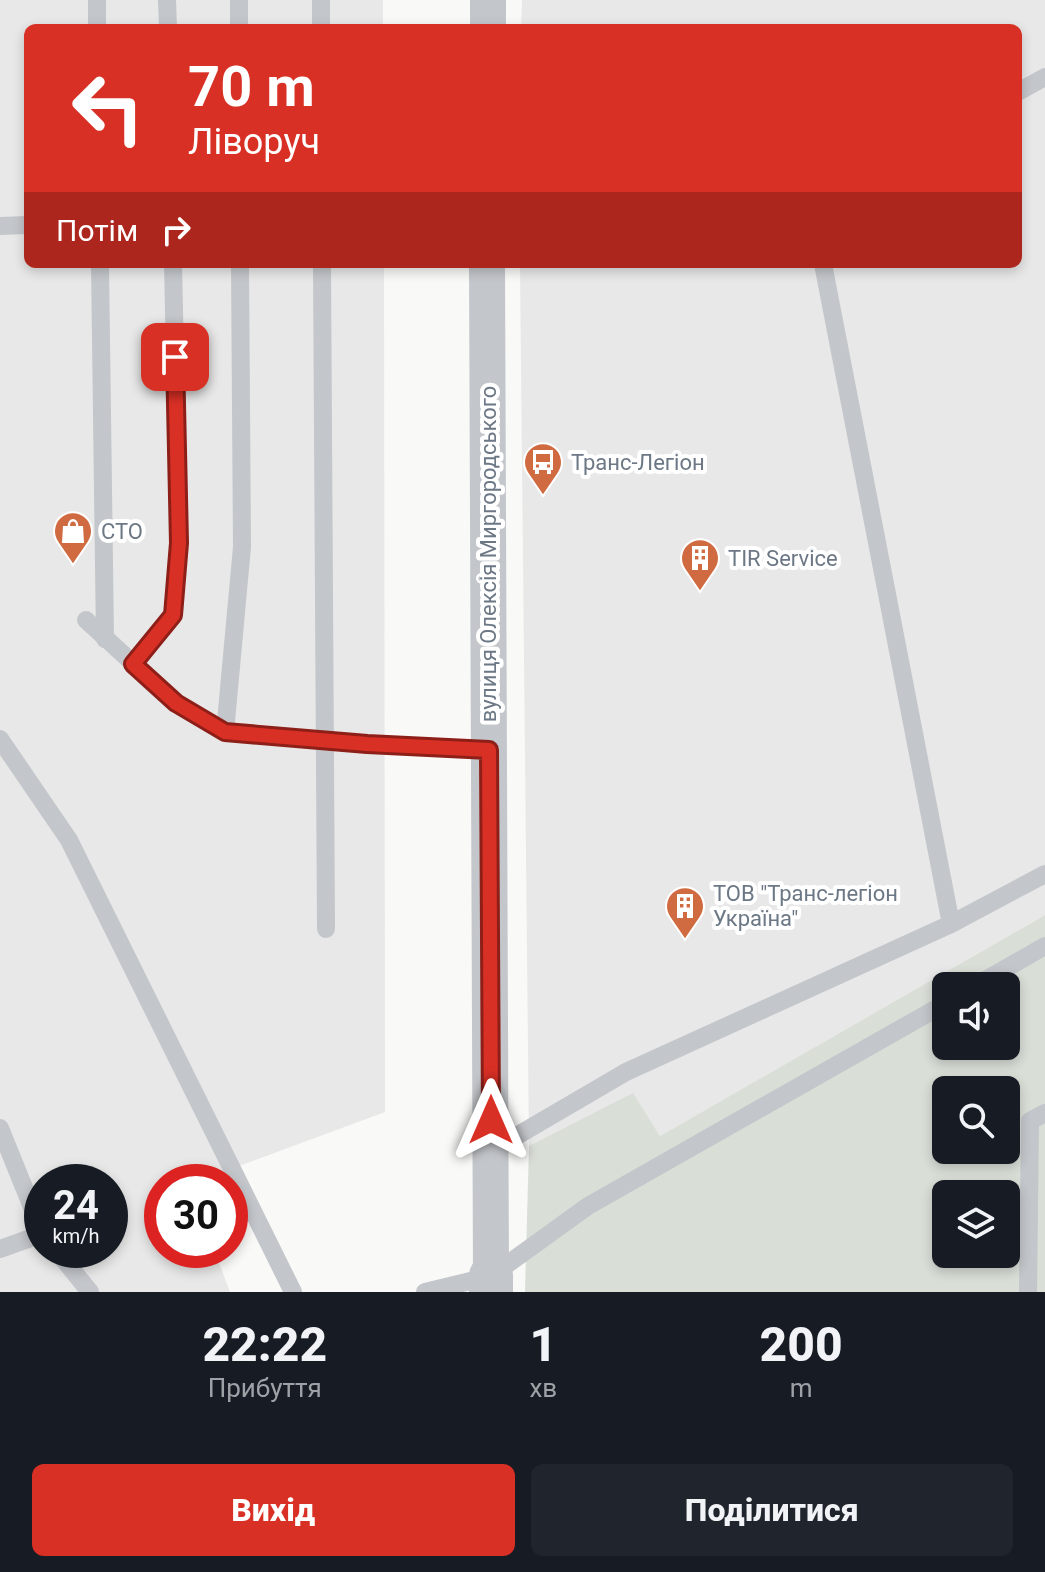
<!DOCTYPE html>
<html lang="uk">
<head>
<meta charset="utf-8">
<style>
  :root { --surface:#171b24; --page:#20242c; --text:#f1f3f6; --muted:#9ea1a6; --accent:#d93025 }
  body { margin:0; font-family:Roboto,sans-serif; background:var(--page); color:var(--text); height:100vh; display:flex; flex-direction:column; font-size:30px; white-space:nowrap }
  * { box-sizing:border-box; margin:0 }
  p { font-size:26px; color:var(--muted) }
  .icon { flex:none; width:44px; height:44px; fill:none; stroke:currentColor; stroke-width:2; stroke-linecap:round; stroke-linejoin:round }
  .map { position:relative; height:1292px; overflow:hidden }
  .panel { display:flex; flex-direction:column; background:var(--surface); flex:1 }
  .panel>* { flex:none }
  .banner { position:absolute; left:24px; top:24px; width:998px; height:244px; border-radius:12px; box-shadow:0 4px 12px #0003; background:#d93025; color:#fff; overflow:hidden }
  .fabs { position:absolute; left:932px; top:972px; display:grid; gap:16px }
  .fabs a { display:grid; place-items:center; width:88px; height:88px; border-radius:12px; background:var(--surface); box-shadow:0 4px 12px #0003; font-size:40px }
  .speed { position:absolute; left:24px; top:1164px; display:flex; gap:16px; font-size:40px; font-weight:700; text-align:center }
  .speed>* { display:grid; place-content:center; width:104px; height:104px; border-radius:50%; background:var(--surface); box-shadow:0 4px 12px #0003; line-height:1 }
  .speed small { font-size:20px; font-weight:400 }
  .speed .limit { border:12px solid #d22; background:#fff; color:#111 }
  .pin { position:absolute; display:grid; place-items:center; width:68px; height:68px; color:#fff; margin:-34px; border-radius:16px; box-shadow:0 4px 12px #0006 }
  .me { position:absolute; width:88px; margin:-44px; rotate:0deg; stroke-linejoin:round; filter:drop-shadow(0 0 6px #0008) }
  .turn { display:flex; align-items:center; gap:28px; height:168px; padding:0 32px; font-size:36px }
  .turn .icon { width:104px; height:104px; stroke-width:2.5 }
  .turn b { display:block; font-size:56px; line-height:68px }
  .then { display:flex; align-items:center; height:76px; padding:0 32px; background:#0003; gap:16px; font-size:30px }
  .eta { display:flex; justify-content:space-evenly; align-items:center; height:136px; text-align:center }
  .eta b { font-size:48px; font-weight:800; line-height:56px }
  .cta { display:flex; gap:16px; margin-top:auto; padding:16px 32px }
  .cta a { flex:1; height:92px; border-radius:12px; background:var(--accent); color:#fff; font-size:32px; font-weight:800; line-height:92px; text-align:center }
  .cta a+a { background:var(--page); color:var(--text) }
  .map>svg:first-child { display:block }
</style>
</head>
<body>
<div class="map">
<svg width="1045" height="1292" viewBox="0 0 1045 1292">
  <rect width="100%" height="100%" fill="#f9f9f7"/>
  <!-- built -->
  <g fill="#e7e8e7" fill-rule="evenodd">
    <path d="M0,0H383V28H28V264H384L385,1112L196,1182H162V1250H214L230,1292H0ZM42,1182H110V1250H42Z"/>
    <polygon points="522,0 1045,0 1045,915 660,1136 633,1094 529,1146 520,264 1018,264 1018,28 521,28"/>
  </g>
  <!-- green -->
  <path fill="#d9ded7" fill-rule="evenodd" d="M1045,915V1292H525L529,1146L633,1093L660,1136ZM946,986H1006V1046H946ZM946,1090H1006V1150H946ZM946,1194H1006V1254H946Z"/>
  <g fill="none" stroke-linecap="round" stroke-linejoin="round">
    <!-- service -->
    <g stroke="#c3c6ca" stroke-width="18">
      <polyline points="97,0 97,28"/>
      <polyline points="167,0 168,28"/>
      <polyline points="239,0 239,28"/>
      <polyline points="321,0 321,28"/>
      <polyline points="1018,92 1045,77"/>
      <polyline points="0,226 28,225"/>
      <polyline points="100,264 105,639"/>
      <polyline points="322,264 326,929"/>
      <polyline points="823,264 951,924"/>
      <polyline points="86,620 176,703 225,732 367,744 489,750"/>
      <polyline points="133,664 173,615 179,543 173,264"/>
      <polyline points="225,732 242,547 240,264"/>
      <polyline points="0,739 69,840 293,1292"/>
      <polyline points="975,986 1045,946"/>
      <polyline points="0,1128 42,1232"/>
      <polyline points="491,1151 626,1072 951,924 1045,874"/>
      <polyline points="0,1249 42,1234"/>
      <polyline points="56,1250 90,1292"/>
      <polyline points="425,1292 491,1276 588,1206 946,1003"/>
      <polyline points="1028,1292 1030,1121 1045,1113"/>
    </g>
    <!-- minor -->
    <g stroke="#c3c6ca" stroke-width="36">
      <polyline points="488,28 488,0"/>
      <polyline points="487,264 491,1276"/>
    </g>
    <!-- tertiary -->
    <polyline stroke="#c3c6ca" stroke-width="44" points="491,1276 491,1292"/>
  </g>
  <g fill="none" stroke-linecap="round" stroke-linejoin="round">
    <!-- route casing -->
    <g stroke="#8d1f18" stroke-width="20">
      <polyline id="route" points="175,357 179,543 173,615 133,664 176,703 225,732 367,744 489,750 491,1120"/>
    </g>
    <!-- route -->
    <use href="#route" stroke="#d93025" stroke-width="14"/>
  </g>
  <!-- icons -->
  <defs>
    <g id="bus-pin" transform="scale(2)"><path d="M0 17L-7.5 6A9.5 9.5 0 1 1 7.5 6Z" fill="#d06b41" stroke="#fff"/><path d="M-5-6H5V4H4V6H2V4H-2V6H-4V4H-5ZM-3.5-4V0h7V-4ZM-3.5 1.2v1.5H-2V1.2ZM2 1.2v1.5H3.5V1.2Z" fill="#fff"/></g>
    <g id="shop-pin" transform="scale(2)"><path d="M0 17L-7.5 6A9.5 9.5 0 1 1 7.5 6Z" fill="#d06b41" stroke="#fff"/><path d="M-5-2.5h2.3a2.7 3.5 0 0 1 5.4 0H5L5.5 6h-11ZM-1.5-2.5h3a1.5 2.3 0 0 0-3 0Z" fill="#fff"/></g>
    <g id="building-pin" transform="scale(2)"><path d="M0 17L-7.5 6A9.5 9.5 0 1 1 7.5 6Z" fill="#d06b41" stroke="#fff"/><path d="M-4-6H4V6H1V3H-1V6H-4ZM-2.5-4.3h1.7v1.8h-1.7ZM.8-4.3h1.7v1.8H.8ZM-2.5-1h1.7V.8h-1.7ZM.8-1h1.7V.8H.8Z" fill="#fff"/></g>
  </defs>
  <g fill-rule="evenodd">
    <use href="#bus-pin" x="543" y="462"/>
    <use href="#shop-pin" x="73" y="531"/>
    <use href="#building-pin" x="700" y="558"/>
    <use href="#building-pin" x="685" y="906"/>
  </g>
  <g text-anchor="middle" stroke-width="8" stroke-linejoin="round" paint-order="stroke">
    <!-- poi labels -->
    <g font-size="22" fill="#6c7885" stroke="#fff" text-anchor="start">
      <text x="571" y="470">Транс-Легіон</text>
      <text x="101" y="539">СТО</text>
      <text x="728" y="566">TIR Service</text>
      <text x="713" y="901">ТОВ "Транс-легіон<tspan x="713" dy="25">Україна"</tspan></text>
    </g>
    <!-- street labels -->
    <g font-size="22" fill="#6c7885" stroke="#fff">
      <text transform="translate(488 554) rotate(-90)" y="8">вулиця Олексія Миргородського</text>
    </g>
  </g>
</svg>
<div class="fabs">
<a><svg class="icon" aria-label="sound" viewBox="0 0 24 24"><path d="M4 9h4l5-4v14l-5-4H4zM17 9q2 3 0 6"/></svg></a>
<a><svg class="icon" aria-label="search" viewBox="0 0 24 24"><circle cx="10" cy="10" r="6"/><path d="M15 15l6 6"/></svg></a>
<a><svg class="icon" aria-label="layers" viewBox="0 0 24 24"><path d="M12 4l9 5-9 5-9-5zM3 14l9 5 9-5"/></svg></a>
</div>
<div class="speed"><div>24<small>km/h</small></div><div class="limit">30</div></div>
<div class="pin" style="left:175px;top:357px;background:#d93025"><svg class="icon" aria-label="arrive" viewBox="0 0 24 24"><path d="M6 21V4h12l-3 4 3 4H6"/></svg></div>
<svg class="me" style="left:491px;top:1120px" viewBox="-20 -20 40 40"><path d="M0-17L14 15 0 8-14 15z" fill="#d93025" stroke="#fff" stroke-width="4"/></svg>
<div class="banner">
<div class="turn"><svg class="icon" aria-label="left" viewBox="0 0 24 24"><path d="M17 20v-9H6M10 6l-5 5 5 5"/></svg><div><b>70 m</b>Ліворуч</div></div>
<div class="then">Потім<svg class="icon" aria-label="right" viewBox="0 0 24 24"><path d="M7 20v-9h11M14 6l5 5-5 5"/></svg></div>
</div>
</div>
<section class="panel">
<div class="eta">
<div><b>22:22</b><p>Прибуття</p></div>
<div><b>1</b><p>хв</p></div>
<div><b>200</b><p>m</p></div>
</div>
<div class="cta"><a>Вихід</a><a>Поділитися</a></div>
</section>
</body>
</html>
